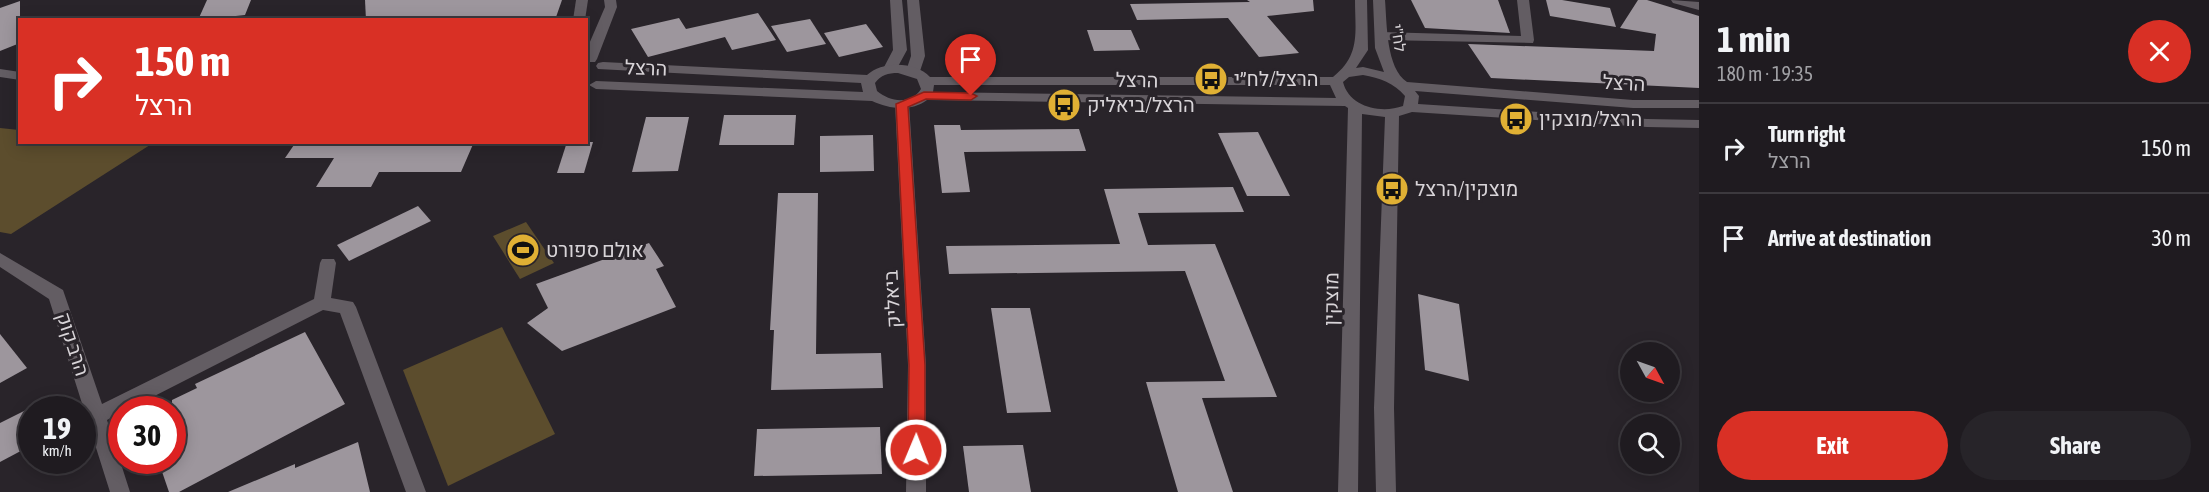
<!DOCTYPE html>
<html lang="en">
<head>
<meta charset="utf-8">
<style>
  :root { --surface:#1f1b20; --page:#272429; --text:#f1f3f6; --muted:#a1a1a5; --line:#3c393e; --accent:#d93025 }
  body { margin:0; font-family:"Asap Condensed",Heebo,sans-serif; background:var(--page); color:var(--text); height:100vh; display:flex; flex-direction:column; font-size:22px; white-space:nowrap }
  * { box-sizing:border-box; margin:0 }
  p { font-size:20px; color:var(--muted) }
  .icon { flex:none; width:33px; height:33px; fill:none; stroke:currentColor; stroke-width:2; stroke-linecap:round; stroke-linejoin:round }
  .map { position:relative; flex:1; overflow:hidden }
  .details { display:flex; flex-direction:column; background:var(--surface); width:510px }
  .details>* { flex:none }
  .guide { position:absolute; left:18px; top:18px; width:570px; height:126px; border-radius:0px; box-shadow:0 3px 15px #0003,0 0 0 2px var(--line); background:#d93025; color:#fff; overflow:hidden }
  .needle { width:39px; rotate:130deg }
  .buttons { position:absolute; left:1620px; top:342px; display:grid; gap:12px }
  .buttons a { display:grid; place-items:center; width:60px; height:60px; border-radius:50%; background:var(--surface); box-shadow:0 3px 15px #0003,0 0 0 2px var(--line); font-size:30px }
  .speed { position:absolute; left:18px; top:396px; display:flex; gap:12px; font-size:30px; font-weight:700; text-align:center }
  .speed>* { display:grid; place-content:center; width:78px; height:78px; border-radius:50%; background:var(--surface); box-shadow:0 3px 15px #0003,0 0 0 2px var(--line); line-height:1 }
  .speed small { font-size:15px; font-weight:400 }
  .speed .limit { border:9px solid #d22; background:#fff; color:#111 }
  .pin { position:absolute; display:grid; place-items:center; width:51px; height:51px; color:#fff; margin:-62px -26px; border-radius:50% 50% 50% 0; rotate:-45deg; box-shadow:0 0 6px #0007 }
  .pin .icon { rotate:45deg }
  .me { position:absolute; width:66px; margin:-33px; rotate:1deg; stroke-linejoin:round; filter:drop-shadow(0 0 4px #0008) }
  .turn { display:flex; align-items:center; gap:21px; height:126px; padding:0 18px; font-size:27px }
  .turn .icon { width:78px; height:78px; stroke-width:2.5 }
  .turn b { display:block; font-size:42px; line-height:51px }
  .round { display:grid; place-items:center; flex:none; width:63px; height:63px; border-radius:32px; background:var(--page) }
  .overview { display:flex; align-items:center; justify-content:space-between; height:102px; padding:0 18px }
  h1 { font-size:36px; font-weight:700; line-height:45px }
  .primary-button { display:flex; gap:12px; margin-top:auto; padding:12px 18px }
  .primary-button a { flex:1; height:69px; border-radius:36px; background:var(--accent); color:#fff; font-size:24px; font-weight:700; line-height:69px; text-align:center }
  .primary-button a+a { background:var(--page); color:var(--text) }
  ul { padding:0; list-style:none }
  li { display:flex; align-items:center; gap:18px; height:90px; padding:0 18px; border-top:2px solid var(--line) }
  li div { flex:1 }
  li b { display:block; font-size:22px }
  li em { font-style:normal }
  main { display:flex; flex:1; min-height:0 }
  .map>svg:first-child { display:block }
</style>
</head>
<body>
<main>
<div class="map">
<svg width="1699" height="492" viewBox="0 0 1699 492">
  <rect width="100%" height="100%" fill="#29242a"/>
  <!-- green -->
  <g fill="#5c4d2d">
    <polygon points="0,128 19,130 20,142 153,143 11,234 0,232"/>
    <polygon points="526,222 554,263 520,279 493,236"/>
    <polygon points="502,327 555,434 448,486 403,370"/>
  </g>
  <!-- building -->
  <g fill="#9d969d">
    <polygon points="207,0 251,0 245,15 198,20"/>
    <polygon points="365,0 562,0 555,20 366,20"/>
    <polygon points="1247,0 1313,0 1314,11 1267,16 1299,53 1259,57 1228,18 1137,20 1130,4 1250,2"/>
    <polygon points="1411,0 1498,0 1510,33 1425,28"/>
    <polygon points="1546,0 1562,0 1610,8 1616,27 1550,16"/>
    <polygon points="1638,0 1647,0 1699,16 1699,88 1491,78 1468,44 1654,51 1656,34 1620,28"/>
    <polygon points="20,1 20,43 0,51 0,8"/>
    <polygon points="758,13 776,40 732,50 725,37 648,57 631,29 679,18 686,29"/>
    <polygon points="810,19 826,44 787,52 771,26"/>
    <polygon points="866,24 883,47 839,57 824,33"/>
    <polygon points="1087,30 1131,30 1140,50 1094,51"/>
    <polygon points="724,115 796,115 794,145 719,145"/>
    <polygon points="646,117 689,117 678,171 632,172"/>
    <polygon points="934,125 960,125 961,130 1079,129 1086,151 964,152 970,192 942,193"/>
    <polygon points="1258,132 1290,196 1247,196 1218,133"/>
    <polygon points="873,135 874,171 820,172 820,136"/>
    <polygon points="296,142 374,143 474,142 461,172 379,172 371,187 316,187 334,158 285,158"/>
    <polygon points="567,142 593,142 584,173 557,173"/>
    <polygon points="1233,187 1244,212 1138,213 1148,245 1215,244 1277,397 1202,398 1233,492 1178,492 1146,382 1225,381 1185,271 949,274 946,246 1120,244 1104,189"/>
    <polygon points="778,193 818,193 816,354 881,353 883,388 771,390 774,330 770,330"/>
    <polygon points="418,206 431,221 349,261 337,245"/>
    <polygon points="649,243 664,266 656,269 676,307 562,351 527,323 548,308 536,284"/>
    <polygon points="1418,294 1459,304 1469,381 1425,370"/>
    <polygon points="991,308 1030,308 1051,412 1007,413"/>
    <polygon points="305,332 345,404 179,492 169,492 158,460 172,460 172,400 197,388 195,384"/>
    <polygon points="0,334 27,368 0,383"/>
    <polygon points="32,407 32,445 0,462 0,423"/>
    <polygon points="880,427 882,474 754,476 757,429"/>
    <polygon points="358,442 370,492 228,492 295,464 295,468"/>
    <polygon points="1023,445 1031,492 969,492 963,446"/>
  </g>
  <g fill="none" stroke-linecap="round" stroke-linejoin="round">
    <!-- minor -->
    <g fill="#635d63" fill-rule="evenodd">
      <polygon points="890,0 902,0 907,50 895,72 890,73 883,69 893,50"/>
      <polygon points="907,0 919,0 925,56 920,71 913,75 906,71 911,56"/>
      <polygon points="1517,0 1529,0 1534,40 1533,43 1381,40 1375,36 1381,32 1521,36"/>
      <polygon points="1671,0 1699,2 1699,10 1673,3"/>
      <polygon points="902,100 909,104 926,365 926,492 906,492 908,365 895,104"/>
      <polygon points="0,253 63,290 102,404 314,299 320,263 322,259 334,259 336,263 331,298 353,302 356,307 426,492 406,492 340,313 323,310 127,410 122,410 122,412 107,420 130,492 110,492 49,299 0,267"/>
    </g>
    <!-- tertiary -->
    <g fill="#635d63" fill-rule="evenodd">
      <polygon points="576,0 588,0 585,20 573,20"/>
      <polygon points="604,0 616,0 617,7 597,59 595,62 586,62 586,51 605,7"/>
      <path d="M1355,0H1367L1368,50L1356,68L1363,67L1384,72L1375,48L1373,0H1385C1387,24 1386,68 1407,82L1633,100H1699V108H1633L1415,91L1419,96L1418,104L1647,119L1699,120V128L1647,127L1412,112L1399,116L1394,408L1396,492H1376L1374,408L1385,117L1362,114L1358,492H1338L1348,108L1345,106L927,100C911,112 889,109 872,101L596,89L589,85L596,81L863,92L861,83L598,69L596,66L598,63L603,62L867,75C882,61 915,61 930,77H1333C1361,55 1355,32 1355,0ZM898,73L917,79L921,89C911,105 890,102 877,91L875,83C881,75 888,73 898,73ZM1363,75C1380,78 1394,83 1405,96L1403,106C1381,114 1349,107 1343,82L1349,77ZM934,85H1330L1336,98L933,92Z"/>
      <polygon points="0,69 20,72 20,80 0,77"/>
    </g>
  </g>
  <!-- route -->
  <polygon fill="#d93025" stroke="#8d1f18" stroke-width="1.5" points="924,92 971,93 977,96 971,100 926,99 908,107 925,365 925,450 922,455 916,457 910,455 908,450 909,365 896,104"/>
  <!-- icons -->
  <defs>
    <g id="bus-disc" transform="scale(1.725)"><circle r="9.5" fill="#e0b034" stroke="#29242a"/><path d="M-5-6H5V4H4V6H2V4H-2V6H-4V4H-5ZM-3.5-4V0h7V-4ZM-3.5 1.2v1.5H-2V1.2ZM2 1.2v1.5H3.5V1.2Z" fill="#111"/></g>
    <g id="stadium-disc" transform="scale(1.725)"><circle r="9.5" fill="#e0b034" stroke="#29242a"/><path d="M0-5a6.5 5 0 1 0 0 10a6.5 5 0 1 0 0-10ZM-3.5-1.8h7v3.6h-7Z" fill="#111"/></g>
  </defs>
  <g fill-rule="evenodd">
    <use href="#bus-disc" x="1211" y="79"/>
    <use href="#bus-disc" x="1064" y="105"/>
    <use href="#bus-disc" x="1516" y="119"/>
    <use href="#bus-disc" x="1392" y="189"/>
    <use href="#stadium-disc" x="523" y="250"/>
  </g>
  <g text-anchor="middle" stroke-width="6" stroke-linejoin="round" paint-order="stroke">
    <!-- far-street labels -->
    <g font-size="16" fill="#d8d4d8" stroke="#29242a">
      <text transform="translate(1399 38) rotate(82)" y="6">לח"י</text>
    </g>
    <!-- street labels -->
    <g font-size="20" fill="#d8d4d8" stroke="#29242a">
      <text transform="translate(646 68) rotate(2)" y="7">הרצל</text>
      <text transform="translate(1137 80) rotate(1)" y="7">הרצל</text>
      <text transform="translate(1624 83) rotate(3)" y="7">הרצל</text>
      <text transform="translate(892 299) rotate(-93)" y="7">ביאליק</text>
      <text transform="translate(1331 299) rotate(-89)" y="7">מוצקין</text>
      <text transform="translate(73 344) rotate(72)" y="7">הרב קוק</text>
    </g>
    <!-- poi labels -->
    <g font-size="20" fill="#d8d4d8" stroke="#29242a" text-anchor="start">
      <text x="1234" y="86">הרצל/לח״י</text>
      <text x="1087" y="112">הרצל/ביאליק</text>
      <text x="1539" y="126">הרצל/מוצקין</text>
      <text x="1415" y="196">מוצקין/הרצל</text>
      <text x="546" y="257">אולם ספורט</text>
    </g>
  </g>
</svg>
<div class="buttons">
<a><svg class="needle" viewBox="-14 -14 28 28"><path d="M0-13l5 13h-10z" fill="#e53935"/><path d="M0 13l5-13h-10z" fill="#a1a1a5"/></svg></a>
<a><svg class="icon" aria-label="search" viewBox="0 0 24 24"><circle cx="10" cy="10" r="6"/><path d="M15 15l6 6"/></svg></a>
</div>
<div class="speed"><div>19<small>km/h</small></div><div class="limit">30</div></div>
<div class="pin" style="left:971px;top:96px;background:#d93025"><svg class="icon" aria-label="arrive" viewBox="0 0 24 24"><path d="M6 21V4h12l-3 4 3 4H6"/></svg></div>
<svg class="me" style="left:916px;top:450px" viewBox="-20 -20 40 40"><circle r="17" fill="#d93025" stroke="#fff" stroke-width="3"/><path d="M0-11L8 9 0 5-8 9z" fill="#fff"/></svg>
<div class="guide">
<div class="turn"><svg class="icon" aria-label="right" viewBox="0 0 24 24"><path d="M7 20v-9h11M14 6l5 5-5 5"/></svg><div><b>150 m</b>הרצל</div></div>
</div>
</div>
<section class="details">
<div class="overview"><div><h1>1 min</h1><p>180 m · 19:35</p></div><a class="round" style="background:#d93025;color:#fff"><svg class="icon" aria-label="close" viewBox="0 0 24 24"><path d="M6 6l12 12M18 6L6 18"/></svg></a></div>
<ul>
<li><svg class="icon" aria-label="right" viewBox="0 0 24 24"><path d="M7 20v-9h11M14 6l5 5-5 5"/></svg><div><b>Turn right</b><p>הרצל</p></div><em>150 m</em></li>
<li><svg class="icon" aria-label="arrive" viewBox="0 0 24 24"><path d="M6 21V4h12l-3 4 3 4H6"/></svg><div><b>Arrive at destination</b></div><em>30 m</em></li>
</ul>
<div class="primary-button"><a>Exit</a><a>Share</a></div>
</section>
</main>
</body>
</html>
